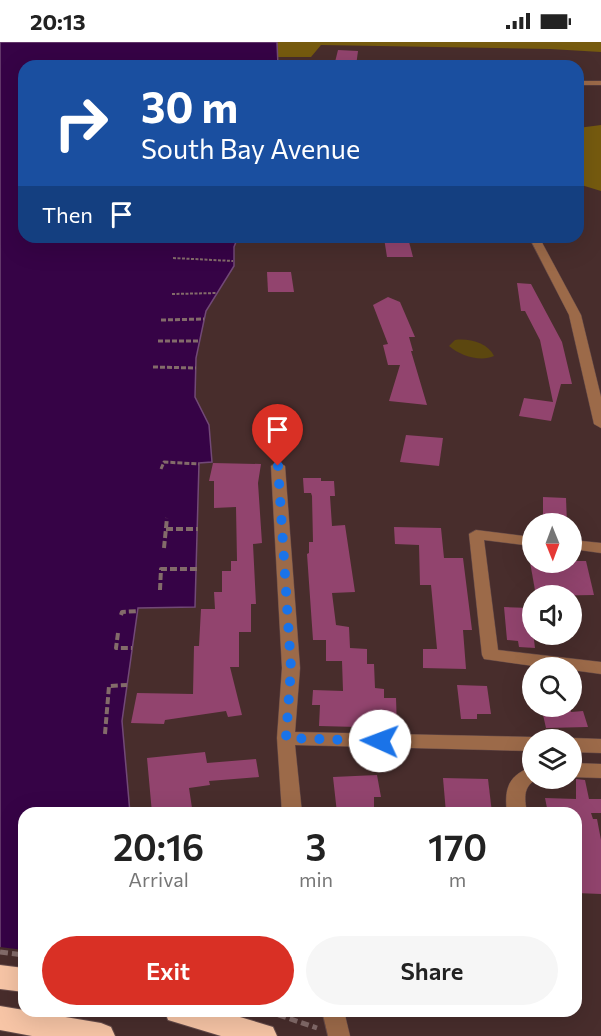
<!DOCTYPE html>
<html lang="en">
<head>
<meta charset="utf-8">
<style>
  :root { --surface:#fff; --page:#f6f6f6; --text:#222; --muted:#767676; --accent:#d93025 }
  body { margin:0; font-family:Commissioner,sans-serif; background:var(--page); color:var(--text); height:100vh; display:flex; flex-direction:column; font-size:22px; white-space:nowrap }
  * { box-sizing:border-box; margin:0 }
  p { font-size:20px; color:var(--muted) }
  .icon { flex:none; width:33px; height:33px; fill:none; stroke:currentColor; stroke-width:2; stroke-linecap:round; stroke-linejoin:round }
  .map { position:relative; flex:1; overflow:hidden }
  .panel { position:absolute; left:18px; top:765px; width:564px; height:210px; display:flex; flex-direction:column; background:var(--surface); border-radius:18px; box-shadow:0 6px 24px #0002 }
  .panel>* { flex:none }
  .top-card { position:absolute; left:18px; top:18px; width:566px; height:183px; border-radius:18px; box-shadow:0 6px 24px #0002; background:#1a4fa0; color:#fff; overflow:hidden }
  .needle { width:39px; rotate:179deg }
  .fabs { position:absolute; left:522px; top:471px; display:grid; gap:12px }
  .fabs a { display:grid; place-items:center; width:60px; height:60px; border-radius:50%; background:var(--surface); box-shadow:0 6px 24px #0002; font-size:30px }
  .pin { position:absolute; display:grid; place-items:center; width:51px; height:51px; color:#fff; margin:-62px -26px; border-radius:50% 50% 50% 0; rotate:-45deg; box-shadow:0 0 6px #0007 }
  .pin .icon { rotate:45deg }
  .me { position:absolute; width:66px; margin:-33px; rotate:272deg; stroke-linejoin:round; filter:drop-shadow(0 0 4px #0008) }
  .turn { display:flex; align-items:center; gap:21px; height:126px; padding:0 24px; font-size:27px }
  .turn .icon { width:78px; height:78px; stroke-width:2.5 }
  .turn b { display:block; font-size:42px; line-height:51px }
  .then { display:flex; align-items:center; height:57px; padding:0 24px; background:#0003; gap:12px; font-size:22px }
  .eta { display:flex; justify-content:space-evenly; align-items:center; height:102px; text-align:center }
  .eta b { font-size:36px; font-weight:600; line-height:42px }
  .action { display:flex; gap:12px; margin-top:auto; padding:12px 24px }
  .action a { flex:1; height:69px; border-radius:36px; background:var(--accent); color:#fff; font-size:24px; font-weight:600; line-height:69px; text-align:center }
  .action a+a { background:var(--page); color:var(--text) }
  .status { display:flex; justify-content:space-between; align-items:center; height:42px; padding:0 30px; background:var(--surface); direction:ltr }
  .status svg { height:16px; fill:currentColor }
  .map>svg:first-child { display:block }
</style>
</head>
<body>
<div class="status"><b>20:13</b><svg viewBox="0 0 49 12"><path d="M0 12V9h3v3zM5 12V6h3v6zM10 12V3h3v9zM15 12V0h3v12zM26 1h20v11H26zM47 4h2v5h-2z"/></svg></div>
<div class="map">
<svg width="601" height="994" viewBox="0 0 601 994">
  <rect width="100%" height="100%" fill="#482d2c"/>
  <!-- green -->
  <path fill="#5c470f" d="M455,298C469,296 488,301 494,314C481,320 460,314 449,304Z"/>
  <!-- forest -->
  <g fill="#765b0f">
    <polygon points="277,0 601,0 601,10 550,7 321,3 311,15 277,15"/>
    <polygon points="601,83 601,149 578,142 578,86"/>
  </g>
  <!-- water -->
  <polygon fill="#360346" stroke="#724977" stroke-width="1.5" points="0,0 277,0 278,24 24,24 24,195 238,195 234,205 234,224 206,269 196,316 195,355 209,383 212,420 199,421 195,565 138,566 122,679 130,771 24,771 24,969 0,994"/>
  <!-- pier -->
  <polygon fill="#482d2c" points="0,905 24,908 24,969 221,969 223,994 0,994"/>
  <!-- building -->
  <g fill="#92446e">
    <polygon points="338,8 358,9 356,24 334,24"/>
    <polygon points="387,195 408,196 413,215 387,215 384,196"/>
    <polygon points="267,230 291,230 294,250 268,250"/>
    <polygon points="517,241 531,242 562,300 572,342 561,342 551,379 519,374 524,356 553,360 540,298 525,269 521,269"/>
    <polygon points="388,255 400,260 415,295 409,295 413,309 411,309 427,363 389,359 400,323 388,323 383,303 388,302 373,263"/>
    <polygon points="406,393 443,396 439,424 400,420"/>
    <polygon points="213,421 261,422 258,441 262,501 253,502 256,562 251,562 251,590 239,590 239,625 230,625 242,673 228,675 226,669 165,678 164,682 131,681 137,651 193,652 194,604 199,604 201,567 215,567 214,550 222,550 222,529 231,529 231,519 237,519 236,465 214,466 214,439 209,439"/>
    <polygon points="303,436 321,436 321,439 334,439 335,454 330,454 332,484 345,483 355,550 332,551 336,583 349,585 350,606 367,607 367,622 374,622 375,646 384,647 384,656 396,656 397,686 319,684 320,663 312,663 313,648 343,649 342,619 326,619 326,598 313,598 307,512 309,511 309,500 313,500 312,454 311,451 304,451"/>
    <polygon points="543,455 566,456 567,482 543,482"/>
    <polygon points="394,485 441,486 444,516 463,516 472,588 463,588 466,627 423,626 423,607 437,607 431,543 420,543 419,503 395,502"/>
    <polygon points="572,519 586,519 594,553 536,554 530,520"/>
    <polygon points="504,565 530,566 535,606 519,605 518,599 507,598"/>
    <polygon points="457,643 487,644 491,672 477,672 477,677 461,677"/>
    <polygon points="541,664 570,664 571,670 583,669 588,685 546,686"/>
    <polygon points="205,710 207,721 256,717 259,735 209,739 210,743 189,746 192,766 152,771 147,716"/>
    <polygon points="377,733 381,755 374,755 374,771 337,771 333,735"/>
    <polygon points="443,736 488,737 492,771 446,771"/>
    <polygon points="576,737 585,738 589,757 601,757 601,771 591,771 593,777 597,777 601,798 601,852 576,851 576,771 548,771 545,756 576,757"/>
  </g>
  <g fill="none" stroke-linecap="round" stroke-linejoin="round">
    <!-- minor casing -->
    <g stroke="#654b4a" stroke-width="1">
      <g id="minor">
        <rect x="578" y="39" width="23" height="4"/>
        <polygon points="529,195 539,195 581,273 601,355 601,386 594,382 569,273"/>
        <polygon points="278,420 285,424 300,626 295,690 532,695 539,698 532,698 532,709 295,703 302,771 282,771 277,696 282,626 271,424"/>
        <polygon points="476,488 532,495 532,504 484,498 498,608 601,620 601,632 572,628 572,626 548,626 484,617 482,613 469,492"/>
        <polygon points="572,498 601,501 601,511 572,507"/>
        <polygon points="572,696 601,697 601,711 572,710 572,698 568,698"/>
        <polygon points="572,721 601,722 601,736 572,735"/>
        <path d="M532,725V736H539C523,743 524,755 527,771H507C504,747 508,733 532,725Z"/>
        <polygon points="322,969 344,969 350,994 328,994"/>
      </g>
    </g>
    <!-- highway casing -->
    <g stroke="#654b4a" stroke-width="2">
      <g id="highway">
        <polygon points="0,923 24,926 24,950 0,947"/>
        <polygon points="0,964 101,981 111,985 115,994 32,994 0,988"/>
        <polygon points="165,969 220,969 273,985 277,994 221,994 168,978"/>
      </g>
    </g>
    <!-- path-far3 -->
    <g stroke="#836b6a" stroke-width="2" stroke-dasharray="3 1.5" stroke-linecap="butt">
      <polyline points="173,216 233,219"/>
      <polyline points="172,252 217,251"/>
    </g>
    <!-- path-far2 -->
    <g stroke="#836b6a" stroke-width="3" stroke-dasharray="5 2" stroke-linecap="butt">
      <polyline points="161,278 204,277"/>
      <polyline points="158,299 200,299"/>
      <polyline points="153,325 196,326"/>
      <polyline points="161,427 164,420 199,422"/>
    </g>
    <!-- path-far1 -->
    <g stroke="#836b6a" stroke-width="4" stroke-dasharray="7 3" stroke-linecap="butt">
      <polyline points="166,487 198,487"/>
      <polyline points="164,506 167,476"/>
      <polyline points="160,548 161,527 197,527"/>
      <polyline points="121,573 122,570 138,569"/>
      <polyline points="118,591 116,606 132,606"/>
      <polyline points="105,692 109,644 127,643"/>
    </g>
    <!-- path -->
    <g stroke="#836b6a" stroke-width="5" stroke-dasharray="8 4" stroke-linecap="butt">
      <polyline points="0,910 24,913"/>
      <polyline points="267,969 317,986"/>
    </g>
    <!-- minor -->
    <use href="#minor" fill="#9c6a49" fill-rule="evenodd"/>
    <!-- highway -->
    <use href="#highway" fill="#f7c5a6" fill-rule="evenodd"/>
  </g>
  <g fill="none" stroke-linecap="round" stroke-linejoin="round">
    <!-- route -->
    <polyline stroke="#1a73e8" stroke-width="10" stroke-dasharray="0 18" points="278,424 291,626 286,696 380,699"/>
  </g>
</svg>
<div class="fabs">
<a><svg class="needle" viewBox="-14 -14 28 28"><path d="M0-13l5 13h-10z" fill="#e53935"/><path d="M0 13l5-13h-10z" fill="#767676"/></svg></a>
<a><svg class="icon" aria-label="sound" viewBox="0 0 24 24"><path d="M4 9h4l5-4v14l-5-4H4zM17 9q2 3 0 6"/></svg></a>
<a><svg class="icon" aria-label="search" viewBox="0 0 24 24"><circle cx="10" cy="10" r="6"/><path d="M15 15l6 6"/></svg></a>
<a><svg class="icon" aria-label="layers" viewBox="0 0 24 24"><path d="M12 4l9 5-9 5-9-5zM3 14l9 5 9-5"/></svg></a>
</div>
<div class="pin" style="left:278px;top:424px;background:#d93025"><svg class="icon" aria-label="arrive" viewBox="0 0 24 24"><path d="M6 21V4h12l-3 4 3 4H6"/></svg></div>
<svg class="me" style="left:380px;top:699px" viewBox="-20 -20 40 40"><circle r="19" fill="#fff"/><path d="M0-13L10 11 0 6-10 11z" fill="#1a73e8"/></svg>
<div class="top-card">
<div class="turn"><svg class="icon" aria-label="right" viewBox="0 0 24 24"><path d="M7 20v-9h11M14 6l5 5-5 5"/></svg><div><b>30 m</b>South Bay Avenue</div></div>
<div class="then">Then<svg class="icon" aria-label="arrive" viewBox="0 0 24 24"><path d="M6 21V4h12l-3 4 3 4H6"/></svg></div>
</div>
<section class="panel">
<div class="eta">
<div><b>20:16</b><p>Arrival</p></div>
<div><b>3</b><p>min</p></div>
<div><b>170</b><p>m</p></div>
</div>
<div class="action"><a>Exit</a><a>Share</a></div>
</section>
</div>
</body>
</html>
